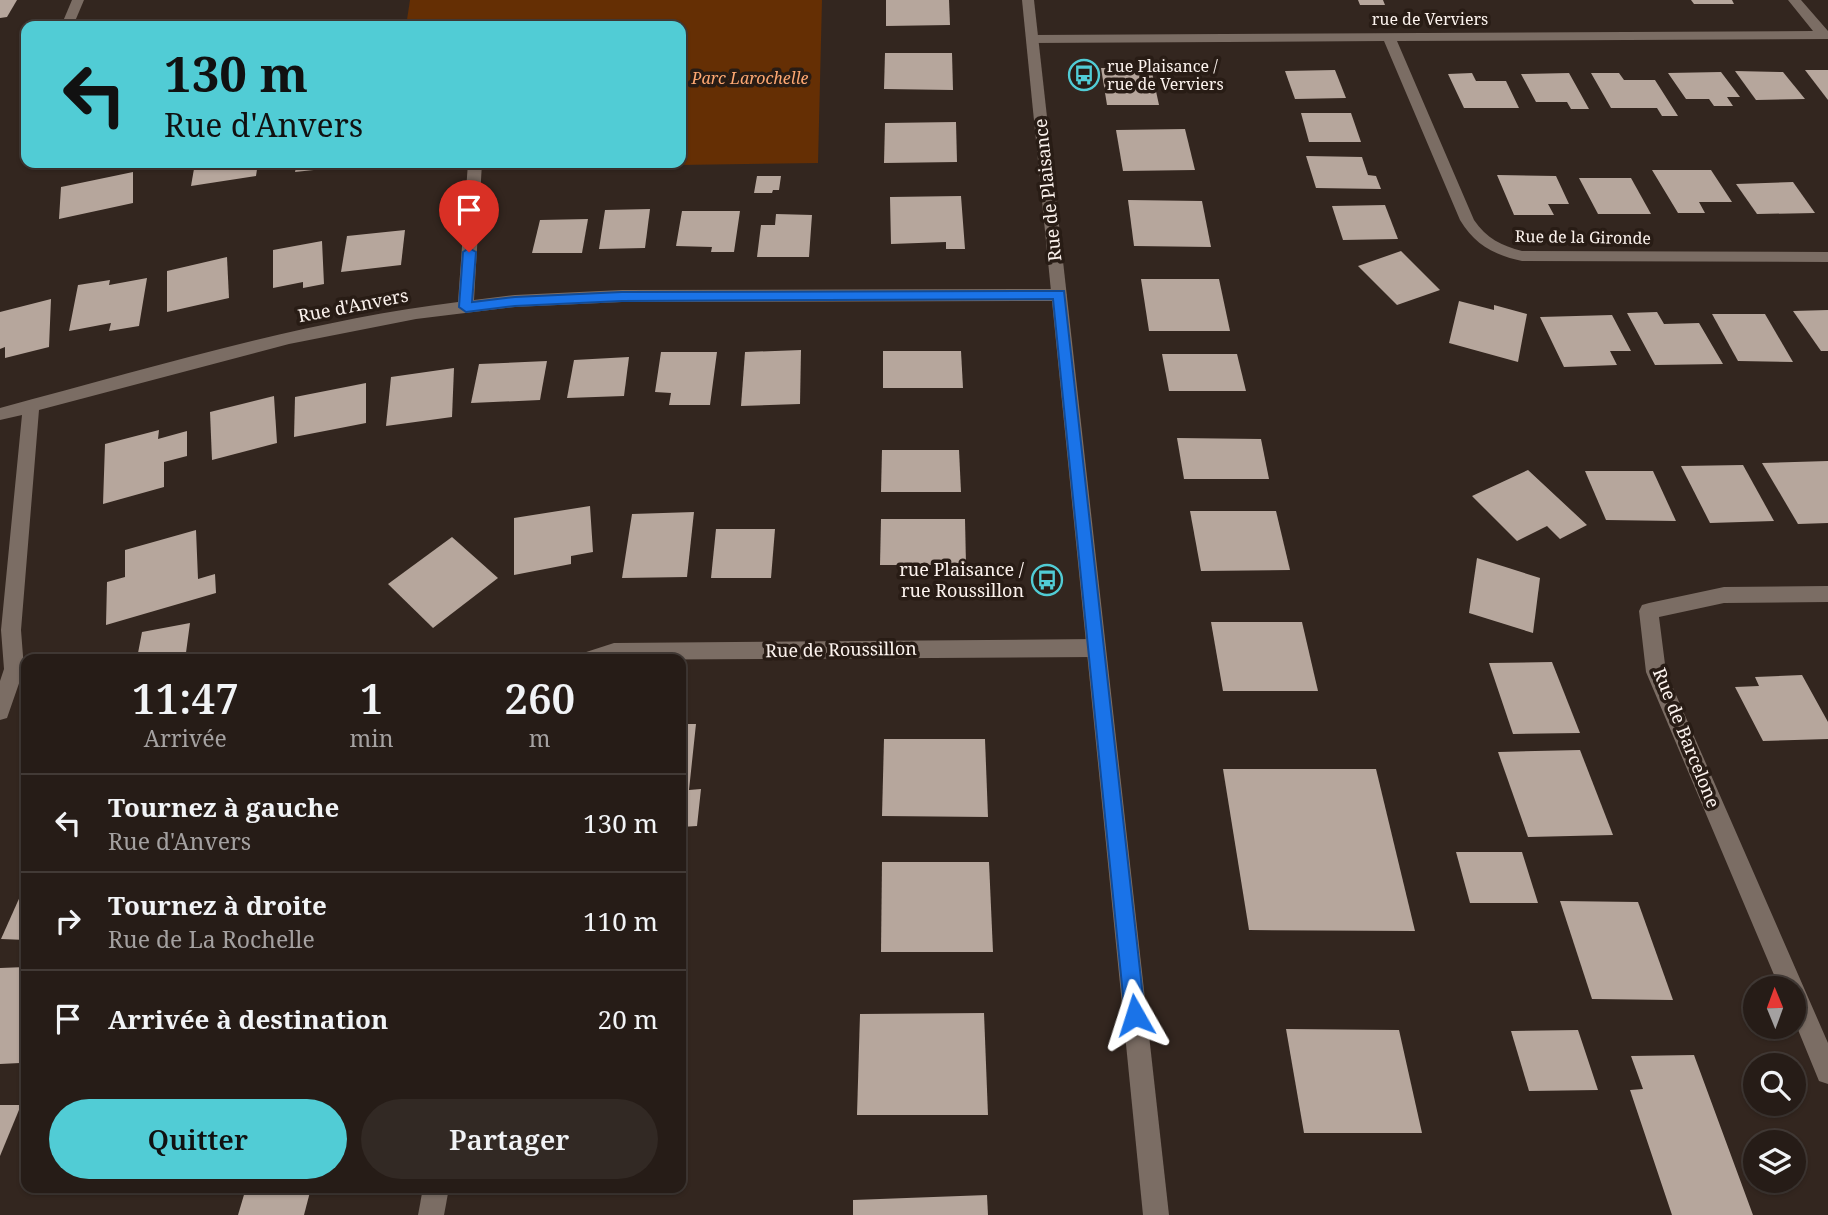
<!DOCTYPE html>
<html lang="fr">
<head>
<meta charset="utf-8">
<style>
  :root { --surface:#261c17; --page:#322924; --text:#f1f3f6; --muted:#a4a1a1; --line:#423a36; --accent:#51ccd5 }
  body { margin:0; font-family:"Noto Serif",serif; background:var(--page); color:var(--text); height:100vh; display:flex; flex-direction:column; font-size:26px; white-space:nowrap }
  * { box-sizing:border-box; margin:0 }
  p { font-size:23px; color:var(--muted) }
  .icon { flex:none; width:38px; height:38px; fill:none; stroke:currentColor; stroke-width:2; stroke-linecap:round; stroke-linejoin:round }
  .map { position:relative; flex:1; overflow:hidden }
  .details { position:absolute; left:21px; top:654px; width:665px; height:539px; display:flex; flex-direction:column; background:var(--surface); border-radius:14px; box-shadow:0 2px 5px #0004,0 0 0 2px var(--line) }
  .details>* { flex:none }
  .guide { position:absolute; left:21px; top:21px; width:665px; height:147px; border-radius:14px; box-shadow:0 2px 5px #0004,0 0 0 2px var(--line); background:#51ccd5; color:#111; overflow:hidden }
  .needle { width:46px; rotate:359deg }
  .buttons { position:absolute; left:1743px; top:976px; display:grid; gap:14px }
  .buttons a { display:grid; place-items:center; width:63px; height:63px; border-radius:50%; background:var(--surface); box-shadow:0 2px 5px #0004,0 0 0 2px var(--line); font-size:35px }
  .pin { position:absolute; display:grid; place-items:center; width:60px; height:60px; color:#fff; margin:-72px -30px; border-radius:50% 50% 50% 0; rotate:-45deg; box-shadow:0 0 7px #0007 }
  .pin .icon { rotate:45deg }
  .me { position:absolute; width:77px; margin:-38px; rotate:354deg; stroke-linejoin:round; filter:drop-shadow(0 0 5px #0008) }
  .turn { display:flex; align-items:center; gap:24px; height:147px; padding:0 28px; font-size:32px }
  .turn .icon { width:91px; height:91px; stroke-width:2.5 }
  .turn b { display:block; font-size:49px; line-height:60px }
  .eta { display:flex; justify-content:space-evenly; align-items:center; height:119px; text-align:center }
  .eta b { font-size:42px; font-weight:600; line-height:49px }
  .cta { display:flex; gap:14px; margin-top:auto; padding:14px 28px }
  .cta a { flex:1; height:80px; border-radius:42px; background:var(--accent); color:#111; font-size:28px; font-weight:600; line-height:80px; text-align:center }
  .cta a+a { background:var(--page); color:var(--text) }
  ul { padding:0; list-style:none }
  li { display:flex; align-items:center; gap:21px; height:98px; padding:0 28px; border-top:2px solid var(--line) }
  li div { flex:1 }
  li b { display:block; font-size:26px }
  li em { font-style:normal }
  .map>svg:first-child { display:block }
</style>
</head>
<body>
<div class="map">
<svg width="1828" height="1215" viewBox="0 0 1828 1215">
  <rect width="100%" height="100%" fill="#33261f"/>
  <!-- green -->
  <polygon fill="#652f04" points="410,0 822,0 818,163 475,168 475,163 681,163 681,26 406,26"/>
  <!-- building -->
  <g fill="#b6a69c">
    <polygon points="0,0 17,0 7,17 0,18"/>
    <polygon points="886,0 949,0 950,25 886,26"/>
    <polygon points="1358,0 1383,0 1385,5 1360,5"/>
    <polygon points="1691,0 1732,0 1734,4 1694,4"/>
    <polygon points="885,53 952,53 953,90 884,89"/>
    <polygon points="1101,68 1151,68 1159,105 1107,105"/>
    <polygon points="1335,70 1346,98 1295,99 1285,71"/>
    <polygon points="1805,70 1828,70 1828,100"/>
    <polygon points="1735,71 1783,72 1805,99 1756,100"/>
    <polygon points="1721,72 1740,97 1727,97 1733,106 1714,106 1709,99 1686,99 1668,73"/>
    <polygon points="1472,73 1476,81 1506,81 1519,108 1464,108 1448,74"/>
    <polygon points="1569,73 1589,109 1571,109 1567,102 1536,102 1521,74"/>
    <polygon points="1591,73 1619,73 1624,80 1655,80 1678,116 1662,116 1657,108 1611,108"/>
    <polygon points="1301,113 1351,113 1361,142 1309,142"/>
    <polygon points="956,122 957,162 884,163 885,123"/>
    <polygon points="1185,129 1195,170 1123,171 1116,130"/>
    <polygon points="1306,156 1362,157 1368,175 1376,176 1381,189 1316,188"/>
    <polygon points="195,163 258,163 256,176 191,186"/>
    <polygon points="297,163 325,163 323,169 295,172"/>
    <polygon points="1652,170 1711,170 1732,202 1699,202 1705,213 1678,213"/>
    <polygon points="133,172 133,203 59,219 61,187"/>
    <polygon points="1497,175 1556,176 1569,204 1548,204 1554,215 1514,215"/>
    <polygon points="757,176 781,176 779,190 773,190 772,193 754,193"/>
    <polygon points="1579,178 1631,178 1651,214 1598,214"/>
    <polygon points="1793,182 1815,213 1757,214 1736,184"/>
    <polygon points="961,196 965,249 946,249 946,242 891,244 890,197"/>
    <polygon points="1128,200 1202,201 1211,247 1134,246"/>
    <polygon points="1385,205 1398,239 1343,240 1332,206"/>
    <polygon points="650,209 645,248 599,249 605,210"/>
    <polygon points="682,211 740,211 734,252 711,252 712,247 676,246"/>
    <polygon points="776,214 812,215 809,257 757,257 761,225 775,225"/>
    <polygon points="588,219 582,253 532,253 540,220"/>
    <polygon points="405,230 401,265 341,272 347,236"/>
    <polygon points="322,241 324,284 303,288 303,282 273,288 273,250"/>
    <polygon points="1401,251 1440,290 1397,305 1358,266"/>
    <polygon points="227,257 229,298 167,312 167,271"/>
    <polygon points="147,278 139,326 109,331 111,323 69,331 78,285 110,280 109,285"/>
    <polygon points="1141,279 1219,279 1230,331 1149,331"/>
    <polygon points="51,299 49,347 5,358 5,347 0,349 0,312"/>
    <polygon points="1459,301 1494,310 1494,305 1527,314 1518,362 1449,343"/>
    <polygon points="1828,310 1828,351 1821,351 1793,311"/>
    <polygon points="1657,312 1664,324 1699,323 1723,364 1655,365 1627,313"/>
    <polygon points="1712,314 1765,314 1793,362 1738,361"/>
    <polygon points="1612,315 1631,351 1610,351 1617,365 1564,367 1540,317"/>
    <polygon points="801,350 800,404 741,406 745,352"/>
    <polygon points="883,351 961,351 963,388 883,388"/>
    <polygon points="661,352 717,352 710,405 669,405 671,393 655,392"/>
    <polygon points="1162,354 1237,354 1246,391 1169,391"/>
    <polygon points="629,357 624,396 567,398 574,360"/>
    <polygon points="547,361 540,400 471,403 479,364"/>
    <polygon points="454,368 452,417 386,426 391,377"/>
    <polygon points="366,383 366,423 294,437 295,397"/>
    <polygon points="274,396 277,443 212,460 210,412"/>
    <polygon points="159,430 158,439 187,431 187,456 164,462 164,487 103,504 105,444"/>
    <polygon points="1177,438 1261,439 1269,479 1184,479"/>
    <polygon points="882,450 959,450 961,492 881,492"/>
    <polygon points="1828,461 1828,523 1798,524 1762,463"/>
    <polygon points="1743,465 1774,521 1710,523 1681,466"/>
    <polygon points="1528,470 1587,525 1560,539 1547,526 1517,541 1472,496"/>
    <polygon points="1585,471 1653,471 1676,521 1606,520"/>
    <polygon points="590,506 593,552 571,556 571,564 514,575 514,518"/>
    <polygon points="1190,511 1276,511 1290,570 1201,571"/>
    <polygon points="694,512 687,577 622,578 632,514"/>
    <polygon points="881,519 965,519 966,565 880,565"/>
    <polygon points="716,529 775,529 771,578 711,578"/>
    <polygon points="196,530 198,579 215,574 216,593 106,625 107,582 125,577 125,550"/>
    <polygon points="452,537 498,578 433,628 388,584"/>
    <polygon points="1477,558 1540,578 1533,633 1469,613"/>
    <polygon points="1211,622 1302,622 1318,691 1223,691"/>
    <polygon points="190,623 185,660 111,660 138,653 142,632"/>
    <polygon points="1552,662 1580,733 1513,734 1489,663"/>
    <polygon points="1802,675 1828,722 1828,739 1763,741 1735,687 1759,686 1755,677"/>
    <polygon points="681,724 696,724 689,790 701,789 697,826 681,827"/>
    <polygon points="884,739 985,739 988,817 882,816"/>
    <polygon points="1580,750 1613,835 1528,837 1498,752"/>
    <polygon points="1223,769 1376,769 1415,931 1249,930"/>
    <polygon points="1456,852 1522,852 1538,903 1470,903"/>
    <polygon points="882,862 989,862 993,952 881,952"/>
    <polygon points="26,883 26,940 1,939"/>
    <polygon points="1560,901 1638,902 1673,1000 1592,999"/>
    <polygon points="26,967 26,1046 20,1063 0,1064 0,968"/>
    <polygon points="984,1013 988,1115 857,1115 860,1014"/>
    <polygon points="1286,1029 1399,1030 1422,1133 1304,1133"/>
    <polygon points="1578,1030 1598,1090 1529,1091 1511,1031"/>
    <polygon points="1694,1055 1753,1215 1672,1215 1630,1090 1643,1089 1631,1056"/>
    <polygon points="0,1105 21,1105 0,1156"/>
    <polygon points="246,1188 311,1188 304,1215 238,1215"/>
    <polygon points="987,1195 988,1215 853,1215 853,1200"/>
  </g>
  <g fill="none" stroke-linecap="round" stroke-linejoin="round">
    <!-- minor -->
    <g fill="#7b6d64" fill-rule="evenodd">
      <polygon points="72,0 84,0 73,26 61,26"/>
      <path d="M1788,0H1801L1828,31V39L1397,41L1474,220C1486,238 1502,246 1522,251L1828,252V262L1522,261C1494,255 1475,245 1460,220L1384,41L1032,43L1026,39L1032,35L1813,31Z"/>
      <polygon points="26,114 26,128 19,124 19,118"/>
      <path d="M468,163H482L474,300L515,295L622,290L1059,289L1067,295L1059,301L622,302L515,307L416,319L289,344L39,410L21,630L24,669L7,718L0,720V681L4,669L1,630L22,415L0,420V408C151,368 303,321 458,302Z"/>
      <polygon points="1828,586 1828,602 1724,603 1659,617 1666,672 1828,1043 1828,1084 1819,1081 1794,1020 1794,989 1780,989 1646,672 1639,611 1642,605 1649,603 1724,587"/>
      <polygon points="1096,639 1103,642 1106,648 1103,654 1096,657 577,660 580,654 614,643"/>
      <polygon points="423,1188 449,1188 444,1215 418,1215"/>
    </g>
    <!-- tertiary -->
    <polygon fill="#7b6d64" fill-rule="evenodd" points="1022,0 1034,0 1169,1215 1143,1215"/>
  </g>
  <!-- route -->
  <polygon fill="#1a73e8" stroke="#114b97" stroke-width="2" points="469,248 476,252 472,302 515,297 622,292 1064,291 1145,1015 1142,1022 1135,1025 1128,1022 1125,1015 1053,299 622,301 515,306 466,312 459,307 463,252"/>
  <!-- icons -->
  <defs>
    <g id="bus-ring" transform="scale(1.575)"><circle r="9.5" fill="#281c15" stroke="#51ccd5" stroke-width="1.5"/><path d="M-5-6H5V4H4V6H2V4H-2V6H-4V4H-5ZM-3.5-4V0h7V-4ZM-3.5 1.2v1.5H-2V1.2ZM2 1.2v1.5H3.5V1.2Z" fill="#51ccd5"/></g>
  </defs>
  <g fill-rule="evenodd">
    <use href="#bus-ring" x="1084" y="75"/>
    <use href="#bus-ring" x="1047" y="580"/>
  </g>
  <g text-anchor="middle" stroke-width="7" stroke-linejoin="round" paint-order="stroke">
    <!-- far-street labels -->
    <g font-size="16" fill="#fcf3ee" stroke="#281c15">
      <text x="1430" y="25">rue de Verviers</text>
      <text transform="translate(1583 237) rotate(1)" y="6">Rue de la Gironde</text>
    </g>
    <!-- far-poi labels -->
    <g font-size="16" fill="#fcf3ee" stroke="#281c15" text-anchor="start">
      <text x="1107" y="72">rue Plaisance /<tspan x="1107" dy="18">rue de Verviers</tspan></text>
    </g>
    <!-- far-park labels -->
    <g font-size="16" font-style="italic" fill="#fea872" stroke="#281c15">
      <text x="750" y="84">Parc Larochelle</text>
    </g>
    <!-- street labels -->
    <g font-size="18" fill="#fcf3ee" stroke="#281c15">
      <text transform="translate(1048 190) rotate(-96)" y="6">Rue de Plaisance</text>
      <text transform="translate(353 306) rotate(-11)" y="6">Rue d'Anvers</text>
      <text transform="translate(841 650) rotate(-1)" y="6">Rue de Roussillon</text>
      <text transform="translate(1686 738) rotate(68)" y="6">Rue de Barcelone</text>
    </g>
    <!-- poi labels -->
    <g font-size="18" fill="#fcf3ee" stroke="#281c15" text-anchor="end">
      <text x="1024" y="576">rue Plaisance /<tspan x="1024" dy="21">rue Roussillon</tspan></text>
    </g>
  </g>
</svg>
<div class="buttons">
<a><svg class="needle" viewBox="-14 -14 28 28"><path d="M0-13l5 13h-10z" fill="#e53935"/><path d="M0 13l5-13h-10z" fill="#a4a1a1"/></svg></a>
<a><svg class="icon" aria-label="search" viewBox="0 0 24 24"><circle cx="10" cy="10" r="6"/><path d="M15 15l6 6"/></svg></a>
<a><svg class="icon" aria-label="layers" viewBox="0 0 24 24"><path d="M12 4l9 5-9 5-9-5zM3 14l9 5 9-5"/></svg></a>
</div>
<div class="pin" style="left:469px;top:252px;background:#d93025"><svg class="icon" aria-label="arrive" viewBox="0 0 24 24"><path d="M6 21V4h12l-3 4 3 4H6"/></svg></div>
<svg class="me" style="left:1135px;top:1015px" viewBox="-20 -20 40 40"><path d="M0-17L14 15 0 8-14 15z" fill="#1a73e8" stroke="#fff" stroke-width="4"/></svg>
<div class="guide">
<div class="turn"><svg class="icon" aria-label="left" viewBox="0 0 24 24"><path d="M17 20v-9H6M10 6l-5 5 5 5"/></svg><div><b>130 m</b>Rue d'Anvers</div></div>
</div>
<section class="details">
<div class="eta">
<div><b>11:47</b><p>Arrivée</p></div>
<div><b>1</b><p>min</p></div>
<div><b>260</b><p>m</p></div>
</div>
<ul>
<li><svg class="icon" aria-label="left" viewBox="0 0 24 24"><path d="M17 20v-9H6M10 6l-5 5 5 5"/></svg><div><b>Tournez à gauche</b><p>Rue d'Anvers</p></div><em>130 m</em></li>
<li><svg class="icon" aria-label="right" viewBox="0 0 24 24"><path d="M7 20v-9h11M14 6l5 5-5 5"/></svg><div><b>Tournez à droite</b><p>Rue de La Rochelle</p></div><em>110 m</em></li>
<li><svg class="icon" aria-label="arrive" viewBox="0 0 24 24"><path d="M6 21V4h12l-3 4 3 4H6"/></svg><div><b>Arrivée à destination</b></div><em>20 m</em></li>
</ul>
<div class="cta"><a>Quitter</a><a>Partager</a></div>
</section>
</div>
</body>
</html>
